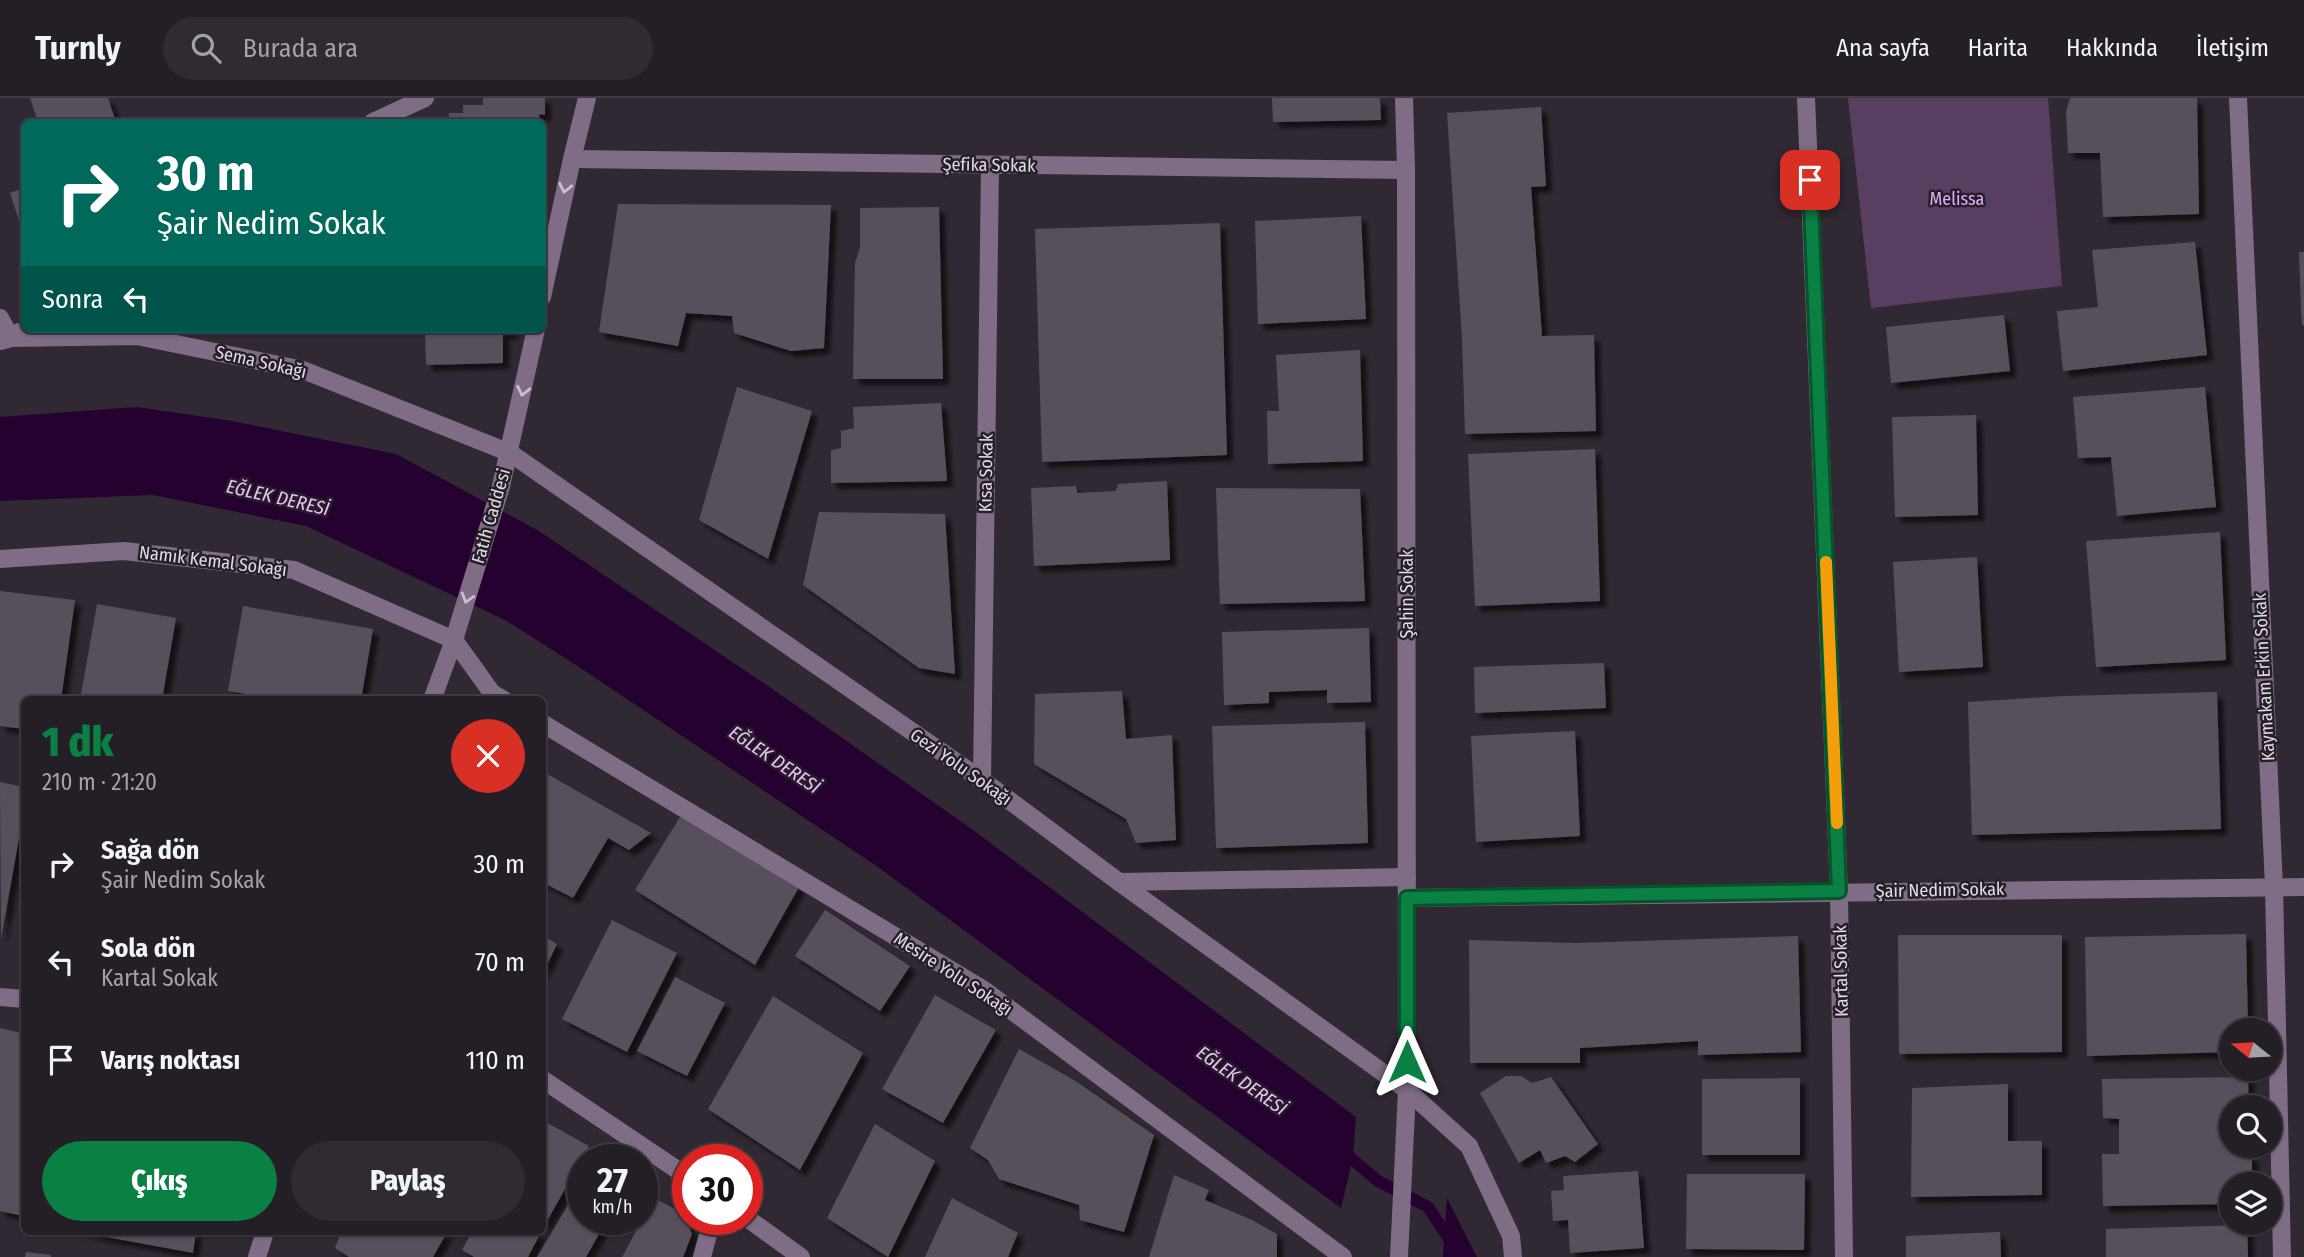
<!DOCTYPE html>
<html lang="tr">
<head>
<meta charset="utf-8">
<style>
  :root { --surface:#241e26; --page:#302b32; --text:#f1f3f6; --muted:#a3a2a7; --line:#413c43; --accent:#0b8043 }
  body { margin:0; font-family:"Fira Sans Condensed",sans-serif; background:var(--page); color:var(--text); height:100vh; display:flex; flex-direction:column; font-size:26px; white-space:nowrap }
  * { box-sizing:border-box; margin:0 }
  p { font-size:23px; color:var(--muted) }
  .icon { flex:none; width:38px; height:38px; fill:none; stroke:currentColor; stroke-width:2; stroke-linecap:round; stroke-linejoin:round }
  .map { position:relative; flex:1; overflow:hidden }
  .drawer { position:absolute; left:21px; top:598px; width:525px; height:539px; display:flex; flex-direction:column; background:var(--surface); border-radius:10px; box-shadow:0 2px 5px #0004,0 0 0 2px var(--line) }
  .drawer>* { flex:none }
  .banner { position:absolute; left:21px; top:21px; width:525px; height:214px; border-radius:10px; box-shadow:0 2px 5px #0004,0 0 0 2px var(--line); background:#00695c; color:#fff; overflow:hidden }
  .needle { width:46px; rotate:288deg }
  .fabs { position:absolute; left:2219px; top:920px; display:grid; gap:14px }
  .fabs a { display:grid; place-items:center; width:63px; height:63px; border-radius:50%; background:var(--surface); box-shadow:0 2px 5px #0004,0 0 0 2px var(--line); font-size:35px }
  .speed { position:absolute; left:567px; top:1046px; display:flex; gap:14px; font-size:35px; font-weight:700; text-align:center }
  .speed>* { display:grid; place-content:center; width:91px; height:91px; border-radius:50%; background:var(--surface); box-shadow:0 2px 5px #0004,0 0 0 2px var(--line); line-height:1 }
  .speed small { font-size:18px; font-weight:400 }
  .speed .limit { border:10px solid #d22; background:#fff; color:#111 }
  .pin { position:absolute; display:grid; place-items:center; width:60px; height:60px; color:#fff; margin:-30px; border-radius:14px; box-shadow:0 4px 10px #0006 }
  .me { position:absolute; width:77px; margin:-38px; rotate:0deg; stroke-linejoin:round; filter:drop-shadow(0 0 5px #0008) }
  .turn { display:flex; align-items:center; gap:24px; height:147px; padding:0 21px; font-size:32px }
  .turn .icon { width:91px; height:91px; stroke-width:2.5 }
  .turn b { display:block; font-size:49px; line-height:60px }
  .then { display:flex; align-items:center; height:66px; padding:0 21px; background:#0003; gap:14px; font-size:26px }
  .round { display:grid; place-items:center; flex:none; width:74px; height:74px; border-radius:37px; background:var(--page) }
  .overview { display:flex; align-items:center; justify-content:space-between; height:119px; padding:0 21px }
  h1 { font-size:42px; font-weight:800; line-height:52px; color:var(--accent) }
  .action { display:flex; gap:14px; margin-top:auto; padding:14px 21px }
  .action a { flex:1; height:80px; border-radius:42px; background:var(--accent); color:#fff; font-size:28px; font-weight:800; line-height:80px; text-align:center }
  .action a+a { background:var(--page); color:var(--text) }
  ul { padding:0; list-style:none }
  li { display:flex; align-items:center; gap:21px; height:98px; padding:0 21px }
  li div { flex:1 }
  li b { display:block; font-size:26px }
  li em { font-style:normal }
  header { display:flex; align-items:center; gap:42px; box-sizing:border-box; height:98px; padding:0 35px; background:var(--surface); border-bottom:2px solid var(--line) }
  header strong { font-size:33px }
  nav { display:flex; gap:38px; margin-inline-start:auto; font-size:24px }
  .search { width:490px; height:63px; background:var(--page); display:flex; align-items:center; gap:18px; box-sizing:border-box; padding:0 24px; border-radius:38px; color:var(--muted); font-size:26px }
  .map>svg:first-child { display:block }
</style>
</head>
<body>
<header>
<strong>Turnly</strong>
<div class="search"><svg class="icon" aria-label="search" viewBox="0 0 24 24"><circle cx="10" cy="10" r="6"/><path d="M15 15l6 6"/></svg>Burada ara</div>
<nav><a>Ana sayfa</a><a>Harita</a><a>Hakkında</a><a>İletişim</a></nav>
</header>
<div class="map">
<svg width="2304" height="1159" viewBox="0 0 2304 1159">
  <defs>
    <filter id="shadow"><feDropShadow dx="6" dy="6" stdDeviation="2" flood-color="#0009"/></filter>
  </defs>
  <rect width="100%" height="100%" fill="#302832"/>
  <!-- green -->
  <polygon fill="#583f61" points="1848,0 2048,0 2062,188 1871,210"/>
  <!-- water -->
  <g fill="#250130">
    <polygon points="137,309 232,323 396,356 539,433 784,599 973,732 1356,1019 1353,1060 1341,1110 878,769 579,569 507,523 306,428 153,397 0,403 0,319"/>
    <polygon points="1447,1100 1477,1159 1478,1159 1443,1159"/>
  </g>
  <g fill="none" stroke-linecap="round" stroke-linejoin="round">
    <!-- stream -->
    <polyline stroke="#250130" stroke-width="12" points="1340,1051 1378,1083 1428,1109 1453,1147 1454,1159"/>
  </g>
  <!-- building -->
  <g fill="#58505b" filter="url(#shadow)">
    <polygon points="30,0 108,0 116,24 38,24"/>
    <polygon points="483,0 545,0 545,17 539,16 540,24 449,24 449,15 463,15 463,7 483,7"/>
    <polygon points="1272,0 1380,0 1381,22 1273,24"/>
    <polygon points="2070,0 2197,0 2199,116 2103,119 2100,55 2068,55 2066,14"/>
    <polygon points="1541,9 1546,88 1531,89 1542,238 1594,237 1596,333 1465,336 1462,240 1447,15"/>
    <polygon points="24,90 24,138 10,95"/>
    <polygon points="618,106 831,107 824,250 791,253 734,235 732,218 686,215 678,248 599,234"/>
    <polygon points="939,109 943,281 853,281 855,165 860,150 860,110"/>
    <polygon points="1361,118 1366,221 1258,226 1255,123"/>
    <polygon points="1220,125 1227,357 1042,364 1035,131"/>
    <polygon points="2195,144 2207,257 2063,273 2057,213 2098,209 2092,152"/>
    <polygon points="2299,154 2304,154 2304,227 2302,227 2301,210"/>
    <polygon points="2004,217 2010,273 1891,285 1886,229"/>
    <polygon points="425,231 512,231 512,236 503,236 503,265 426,267"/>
    <polygon points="1360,252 1363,363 1268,366 1267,313 1279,313 1276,257"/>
    <polygon points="737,289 812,313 768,461 699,422"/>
    <polygon points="2205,289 2216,409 2117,418 2111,359 2078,360 2073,299"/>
    <polygon points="941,305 947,383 831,385 831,352 841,350 841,333 854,330 853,309"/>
    <polygon points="1976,317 1978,417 1895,419 1892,319"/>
    <polygon points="1595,351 1600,503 1475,508 1468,356"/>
    <polygon points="1167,383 1170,462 1034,468 1031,390 1076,388 1077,395 1116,393 1118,386"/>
    <polygon points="1216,390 1360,391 1365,503 1220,506"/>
    <polygon points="819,414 945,416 955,576 919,570 803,487"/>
    <polygon points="2220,434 2226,562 2096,569 2086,443"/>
    <polygon points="1977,459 1983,569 1899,574 1893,464"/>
    <polygon points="0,493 75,502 61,602 24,602 24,631 0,628"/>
    <polygon points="97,506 176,520 162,602 80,602"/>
    <polygon points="243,508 373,531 361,602 282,602 228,593"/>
    <polygon points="1369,530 1371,604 1327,605 1327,592 1269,594 1269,605 1224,607 1222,534"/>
    <polygon points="1604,565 1606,610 1475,615 1474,569"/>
    <polygon points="1122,593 1126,641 1172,637 1176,742 1136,745 1126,721 1034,666 1035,596"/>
    <polygon points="2217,594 2221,731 1972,737 1968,604 2064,598"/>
    <polygon points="1365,624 1368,745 1216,750 1212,628"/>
    <polygon points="1575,633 1580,738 1476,744 1471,638"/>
    <polygon points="542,673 651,735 629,752 608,740 573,800 542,784"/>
    <polygon points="0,684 24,689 24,712 1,841"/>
    <polygon points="680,719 799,789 755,867 635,792"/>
    <polygon points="825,812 910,868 880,913 795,858"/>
    <polygon points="612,822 677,855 627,954 562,921"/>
    <polygon points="2246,836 2248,933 2231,933 2231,954 2087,958 2085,839"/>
    <polygon points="542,837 557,846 542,877"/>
    <polygon points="1898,837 2062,837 2062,954 1899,956"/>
    <polygon points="1798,838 1801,954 1698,957 1698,943 1580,950 1580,965 1470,965 1469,842 1576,845"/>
    <polygon points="675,879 725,905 687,978 637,953"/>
    <polygon points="935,897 996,932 943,1025 882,991"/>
    <polygon points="773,898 863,955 800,1072 708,1011"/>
    <polygon points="0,930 24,936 24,1110 23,1118 0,1113"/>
    <polygon points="1019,951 1074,982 1154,1037 1124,1134 1080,1122 1079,1107 999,1081 988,1062 970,1050"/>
    <polygon points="1506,978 1521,978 1532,985 1551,979 1598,1046 1575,1064 1565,1058 1546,1065 1540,1052 1519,1065 1480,995"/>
    <polygon points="2248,979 2249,1010 2231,1010 2231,1048 2232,1057 2252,1057 2252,1087 2231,1087 2231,1106 2103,1108 2102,1056 2119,1056 2119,1021 2103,1020 2102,981"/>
    <polygon points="1800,980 1800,1057 1702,1057 1702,981"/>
    <polygon points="2008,986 2008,1043 2042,1043 2042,1097 1911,1099 1912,990"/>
    <polygon points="542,1022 589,1048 542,1132"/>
    <polygon points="875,1026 935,1063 888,1159 827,1120"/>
    <polygon points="1638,1073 1644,1150 1570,1155 1568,1122 1553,1123 1551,1093 1564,1092 1563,1078"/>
    <polygon points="1687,1076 1805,1076 1804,1152 1686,1151"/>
    <polygon points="1174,1077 1209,1092 1205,1102 1252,1122 1277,1136 1277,1159 1149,1159"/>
    <polygon points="583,1082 583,1122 607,1122 586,1159 537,1159"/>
    <polygon points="654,1100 684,1116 692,1136 683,1159 622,1159"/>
    <polygon points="952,1100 1018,1135 1008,1159 925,1159"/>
    <polygon points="2247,1127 2248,1159 2106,1159 2106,1131"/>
    <polygon points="80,1134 196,1134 193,1155"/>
    <polygon points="341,1134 447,1134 433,1159 349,1159 335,1150"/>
    <polygon points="472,1134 541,1134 528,1159 474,1159 462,1152"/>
    <polygon points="2000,1134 2001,1159 1906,1159 1906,1138"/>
    <polygon points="26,1154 51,1157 51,1159 25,1159"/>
  </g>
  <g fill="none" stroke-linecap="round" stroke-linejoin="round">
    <!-- minor -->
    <g stroke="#7e6d84" stroke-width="18">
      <polyline points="1806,0 1839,793 1844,1159"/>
      <polyline points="2238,0 2274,789 2282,1159"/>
      <polyline points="373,24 425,0"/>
      <polyline points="572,61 1406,72"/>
      <polyline points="542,199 572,61 587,0"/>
      <polyline points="0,220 11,240 19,234"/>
      <polyline points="0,243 11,240 137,238 303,272 510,355 982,682 1119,784 1407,992 1469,1048 1511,1138 1513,1159"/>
      <polyline points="0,461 124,453 294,472 454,542"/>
      <polyline points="454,542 492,595 504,602"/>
      <polyline points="432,602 454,542 501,388 536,231"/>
      <polyline points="542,625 984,892 1343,1159"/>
      <polyline points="982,682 990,67"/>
      <polyline points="1119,784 1407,779"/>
      <polyline points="1407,800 2304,789"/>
      <polyline points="0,899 24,901"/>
      <polyline points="542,981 688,1079"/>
      <polyline points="747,1120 801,1159"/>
      <polyline points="257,1159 265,1134"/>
      <polyline points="702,1159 712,1122"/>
      <polyline points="1399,1159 1407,992 1406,72 1404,0"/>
    </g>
  </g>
  <!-- one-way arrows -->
  <defs><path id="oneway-chevron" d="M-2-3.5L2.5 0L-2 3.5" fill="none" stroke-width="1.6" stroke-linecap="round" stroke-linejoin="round" transform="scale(1.75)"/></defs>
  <g stroke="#c8c0cb">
    <use href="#oneway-chevron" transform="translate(565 90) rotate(102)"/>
    <use href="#oneway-chevron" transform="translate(523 293) rotate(102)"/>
    <use href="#oneway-chevron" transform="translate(467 500) rotate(107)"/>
  </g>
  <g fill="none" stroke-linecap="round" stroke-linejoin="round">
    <!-- route casing -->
    <g stroke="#07532c" stroke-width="18">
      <polyline id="route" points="1407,964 1407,800 1839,793 1810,82"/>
    </g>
    <!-- route -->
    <use href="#route" stroke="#0b8043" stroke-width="12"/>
    <!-- slow -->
    <polyline stroke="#f59e0b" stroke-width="12" points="1826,464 1837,725"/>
  </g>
  <g text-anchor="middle" stroke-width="5" stroke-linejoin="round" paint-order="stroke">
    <!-- street labels -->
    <g font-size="18" fill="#e1dce3" stroke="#261e28">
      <text transform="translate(989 67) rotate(1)" y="6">Şefika Sokak</text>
      <text transform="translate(261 264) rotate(13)" y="6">Sema Sokağı</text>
      <text transform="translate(986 375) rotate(-89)" y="6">Kısa Sokak</text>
      <text transform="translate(491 418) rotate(-74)" y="6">Fatih Caddesi</text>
      <text transform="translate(213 463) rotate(7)" y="6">Namık Kemal Sokağı</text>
      <text transform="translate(1407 496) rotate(-90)" y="6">Şahin Sokak</text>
      <text transform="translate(2264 579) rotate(-93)" y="6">Kaymakam Erkin Sokak</text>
      <text transform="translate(961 669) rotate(35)" y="6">Gezi Yolu Sokağı</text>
      <text transform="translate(1940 792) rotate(-1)" y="6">Şair Nedim Sokak</text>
      <text transform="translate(1841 873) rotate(-91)" y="6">Kartal Sokak</text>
      <text transform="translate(953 876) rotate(33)" y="6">Mesire Yolu Sokağı</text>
    </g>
    <!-- park labels -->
    <g font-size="18" fill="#e4aaf8" stroke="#261e28">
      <text x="1957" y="107">Melissa</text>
    </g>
    <!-- water labels -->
    <g font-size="19" font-style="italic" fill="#efc0ff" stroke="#261e28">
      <text transform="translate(278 399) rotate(13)" y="7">EĞLEK DERESİ</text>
      <text transform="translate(775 661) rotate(34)" y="7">EĞLEK DERESİ</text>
      <text transform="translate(1242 982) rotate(35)" y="7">EĞLEK DERESİ</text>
    </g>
  </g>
</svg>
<div class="fabs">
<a><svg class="needle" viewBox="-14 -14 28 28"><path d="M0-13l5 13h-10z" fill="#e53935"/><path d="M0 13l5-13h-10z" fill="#a3a2a7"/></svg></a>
<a><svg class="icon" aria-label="search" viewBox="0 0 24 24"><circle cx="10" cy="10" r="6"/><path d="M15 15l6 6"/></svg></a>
<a><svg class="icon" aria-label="layers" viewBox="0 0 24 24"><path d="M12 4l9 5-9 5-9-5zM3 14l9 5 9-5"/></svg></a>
</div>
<div class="speed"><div>27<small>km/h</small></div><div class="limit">30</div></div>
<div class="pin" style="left:1810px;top:82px;background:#d93025"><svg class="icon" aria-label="arrive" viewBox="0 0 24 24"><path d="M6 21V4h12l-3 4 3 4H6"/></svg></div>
<svg class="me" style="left:1407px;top:964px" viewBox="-20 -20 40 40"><path d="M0-17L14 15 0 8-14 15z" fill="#0b8043" stroke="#fff" stroke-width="4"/></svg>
<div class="banner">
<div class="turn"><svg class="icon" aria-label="right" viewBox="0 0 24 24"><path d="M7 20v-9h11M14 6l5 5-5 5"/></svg><div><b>30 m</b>Şair Nedim Sokak</div></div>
<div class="then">Sonra<svg class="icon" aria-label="left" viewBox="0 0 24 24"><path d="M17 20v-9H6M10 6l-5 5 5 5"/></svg></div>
</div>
<section class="drawer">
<div class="overview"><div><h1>1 dk</h1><p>210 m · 21:20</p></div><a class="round" style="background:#d93025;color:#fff"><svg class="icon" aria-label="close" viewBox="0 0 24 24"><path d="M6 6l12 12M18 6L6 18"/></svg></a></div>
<ul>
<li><svg class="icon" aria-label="right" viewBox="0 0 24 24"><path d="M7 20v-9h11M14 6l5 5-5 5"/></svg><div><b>Sağa dön</b><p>Şair Nedim Sokak</p></div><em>30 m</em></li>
<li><svg class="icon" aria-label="left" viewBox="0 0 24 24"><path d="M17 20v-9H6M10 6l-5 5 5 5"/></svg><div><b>Sola dön</b><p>Kartal Sokak</p></div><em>70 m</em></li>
<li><svg class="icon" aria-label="arrive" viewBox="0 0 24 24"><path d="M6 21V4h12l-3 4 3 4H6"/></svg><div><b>Varış noktası</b></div><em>110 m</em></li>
</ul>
<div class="action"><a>Çıkış</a><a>Paylaş</a></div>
</section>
</div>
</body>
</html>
